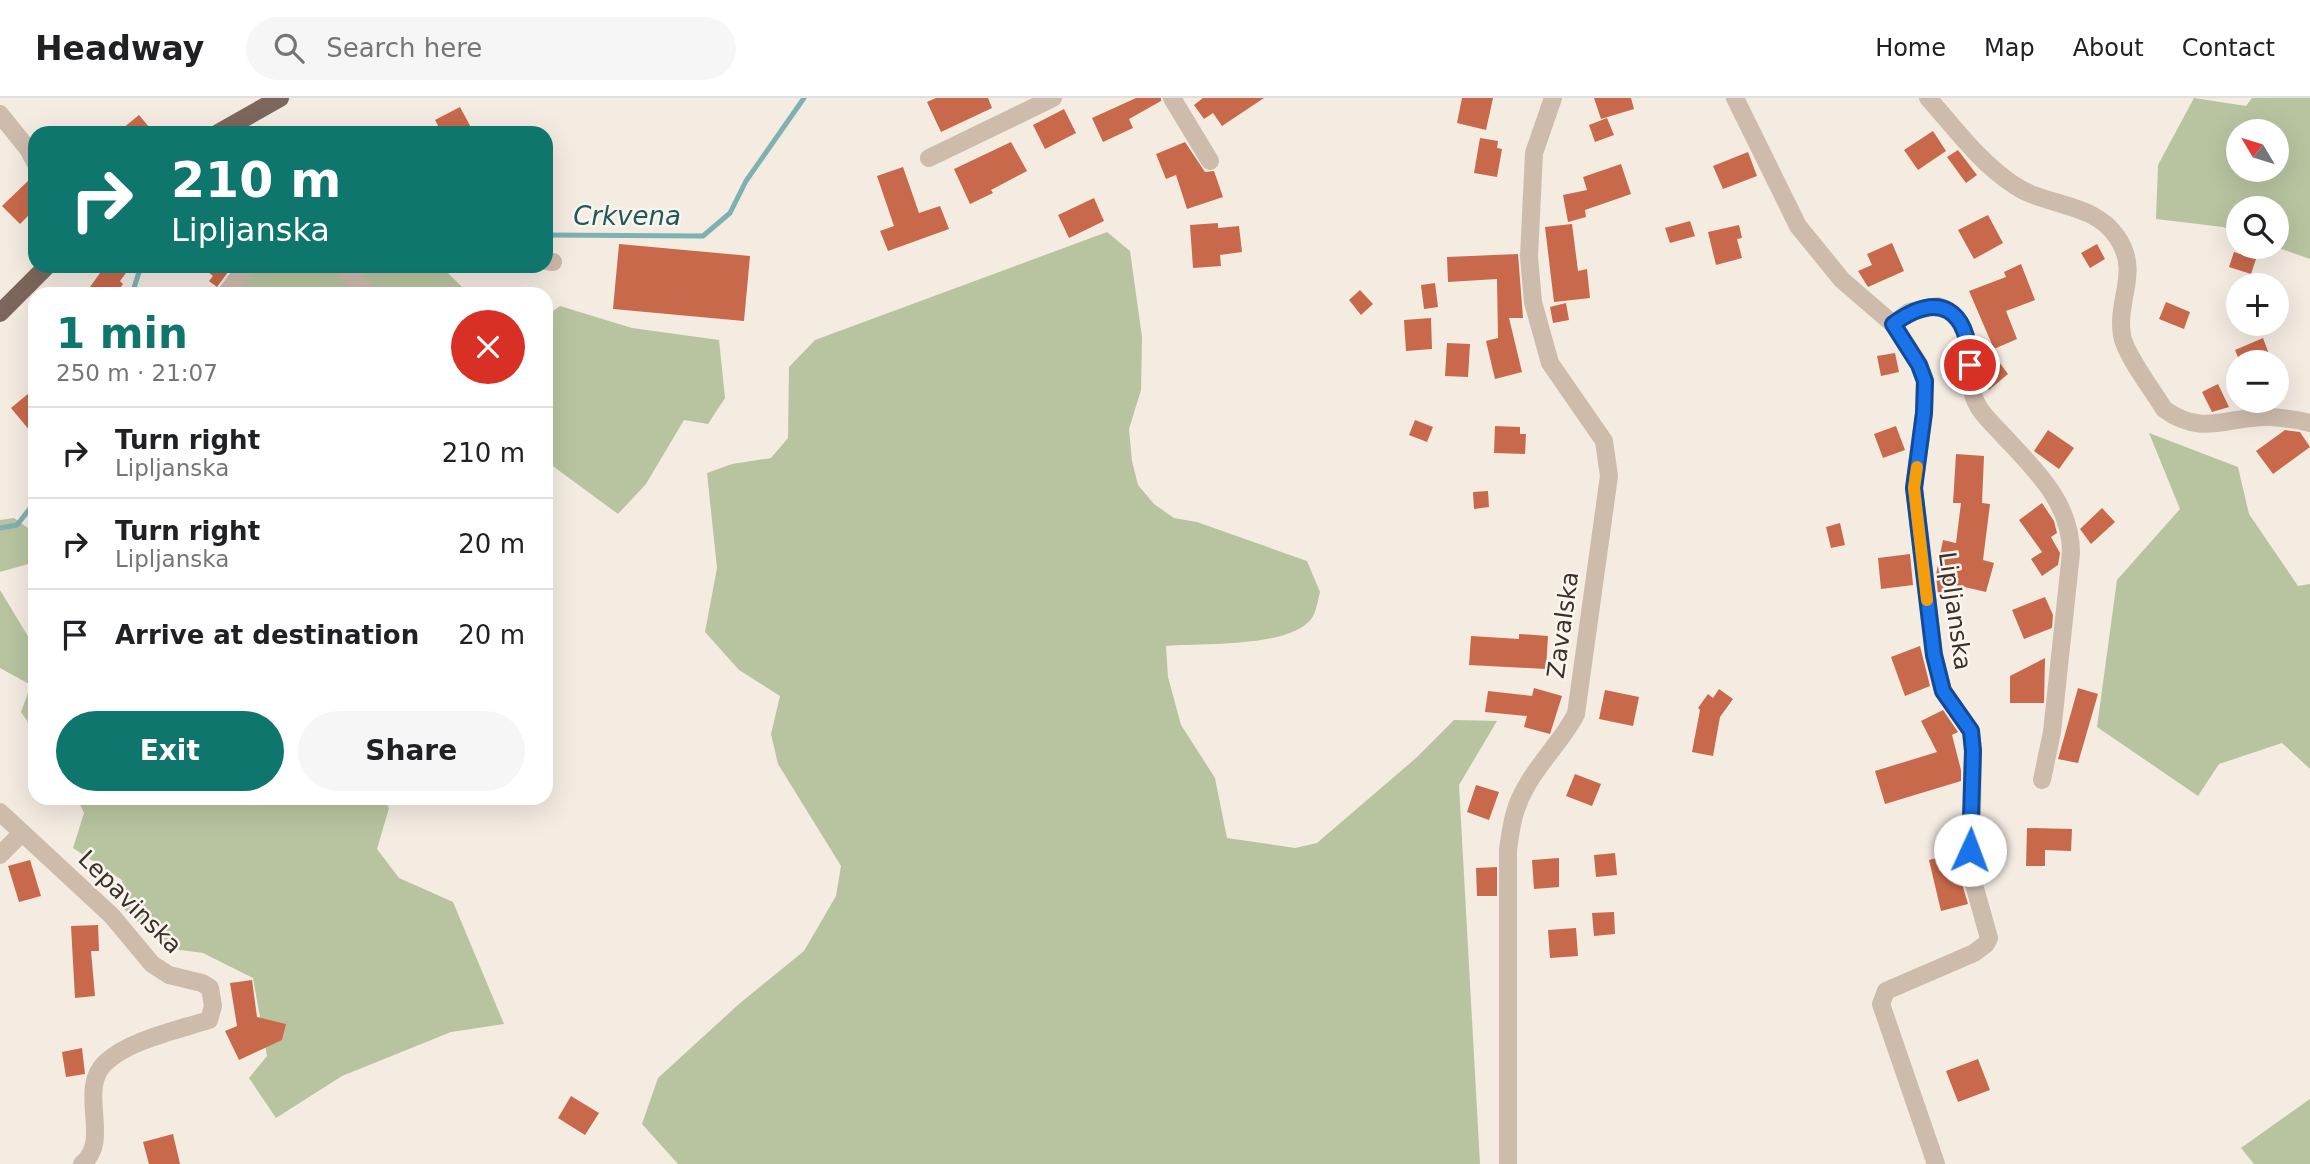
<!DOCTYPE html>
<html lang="en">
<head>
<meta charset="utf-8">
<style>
  :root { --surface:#fff; --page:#f6f6f6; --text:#202124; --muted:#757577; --line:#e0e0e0; --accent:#0f766e }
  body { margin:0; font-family:"DejaVu Sans",sans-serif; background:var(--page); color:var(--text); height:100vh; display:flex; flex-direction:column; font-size:26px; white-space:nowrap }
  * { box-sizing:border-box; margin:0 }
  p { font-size:23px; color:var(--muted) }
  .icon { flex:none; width:38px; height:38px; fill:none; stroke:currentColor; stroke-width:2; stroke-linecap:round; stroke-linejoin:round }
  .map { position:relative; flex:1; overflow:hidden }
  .panel { position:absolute; left:28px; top:189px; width:525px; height:518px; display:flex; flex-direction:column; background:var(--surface); border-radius:21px; box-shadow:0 7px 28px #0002 }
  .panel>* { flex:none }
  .guide { position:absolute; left:28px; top:28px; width:525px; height:147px; border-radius:21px; box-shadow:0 7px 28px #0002; background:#0f766e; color:#fff; overflow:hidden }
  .needle { width:46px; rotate:308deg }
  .buttons { position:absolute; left:2226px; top:21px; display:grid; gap:14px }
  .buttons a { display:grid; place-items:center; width:63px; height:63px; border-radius:50%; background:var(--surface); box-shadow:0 7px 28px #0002; font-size:35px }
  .pin { position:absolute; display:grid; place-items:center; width:60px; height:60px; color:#fff; margin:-30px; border:4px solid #fff; border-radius:50%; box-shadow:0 2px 7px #0007 }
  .me { position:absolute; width:77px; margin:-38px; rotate:2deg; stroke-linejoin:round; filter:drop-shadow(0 0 5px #0008) }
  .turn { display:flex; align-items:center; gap:24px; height:147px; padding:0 28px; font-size:32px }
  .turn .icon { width:91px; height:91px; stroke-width:2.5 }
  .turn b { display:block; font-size:49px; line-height:60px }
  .round { display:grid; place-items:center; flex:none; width:74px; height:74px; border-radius:37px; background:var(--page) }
  .headline { display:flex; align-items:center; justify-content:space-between; height:119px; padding:0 28px }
  h1 { font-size:42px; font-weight:700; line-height:52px; color:var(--accent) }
  .action { display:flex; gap:14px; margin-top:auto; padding:14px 28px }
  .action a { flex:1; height:80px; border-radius:42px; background:var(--accent); color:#fff; font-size:28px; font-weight:700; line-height:80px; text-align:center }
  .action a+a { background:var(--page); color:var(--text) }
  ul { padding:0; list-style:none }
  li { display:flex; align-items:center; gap:21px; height:91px; padding:0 28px; border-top:2px solid var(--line) }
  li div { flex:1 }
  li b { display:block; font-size:26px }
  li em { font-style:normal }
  header { display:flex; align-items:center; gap:42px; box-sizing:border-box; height:98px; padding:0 35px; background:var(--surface); border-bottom:2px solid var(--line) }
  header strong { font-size:33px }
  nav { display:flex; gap:38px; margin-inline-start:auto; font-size:24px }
  .search { width:490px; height:63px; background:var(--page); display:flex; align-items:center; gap:18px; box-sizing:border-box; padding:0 24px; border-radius:38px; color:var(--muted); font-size:26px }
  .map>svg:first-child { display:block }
</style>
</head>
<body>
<header>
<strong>Headway</strong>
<div class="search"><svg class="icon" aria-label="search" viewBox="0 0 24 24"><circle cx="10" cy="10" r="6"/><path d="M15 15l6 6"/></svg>Search here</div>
<nav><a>Home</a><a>Map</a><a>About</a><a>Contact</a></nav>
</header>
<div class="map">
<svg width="2310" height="1066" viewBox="0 0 2310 1066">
  <rect width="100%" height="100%" fill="#f4ebe1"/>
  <!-- green -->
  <g fill="#b8c4a0" fill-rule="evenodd">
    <path d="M2194,0L2246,8L2252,0H2310V161L2276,149L2277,110H2238V135L2223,129L2156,121L2158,67ZM2277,33V72H2238V33Z"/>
    <path d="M1107,134L1130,153L1142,239L1141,292L1129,331L1132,363L1138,387L1154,406L1174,420L1197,424L1307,463L1320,494C1318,502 1316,514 1312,520C1291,550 1201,545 1166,548L1168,579L1181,627L1215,680L1227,740L1295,750L1317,745L1416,660L1454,622L1497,623L1459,687L1480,1066H678L642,1026L658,980L739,906L804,853L836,798L841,768L778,666L771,636L780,598L739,572L705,534L717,470L707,375L732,366L771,360L788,340L789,269L815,242Z"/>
    <polygon points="252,168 441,168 469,196 231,196"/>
    <polygon points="560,208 632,230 719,242 725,300 708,326 684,322 646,386 618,416 546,363 546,218"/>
    <polygon points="2149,335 2238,369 2249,416 2298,488 2310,486 2310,671 2282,645 2219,666 2198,698 2097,629 2117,482 2180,411"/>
    <polygon points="14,420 35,435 35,464 0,474 0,422"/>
    <polygon points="0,492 35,550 35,634 21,614 31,587 0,570"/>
    <polygon points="77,700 383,700 389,710 377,751 399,780 453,804 504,926 451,934 342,978 276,1020 249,980 267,958 253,880 203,855 165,850 124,811 122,782 73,750 84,715"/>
    <polygon points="2310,1001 2310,1066 2254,1066 2241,1050"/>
  </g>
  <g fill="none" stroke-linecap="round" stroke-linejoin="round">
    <!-- stream -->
    <g stroke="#7fb0b2" stroke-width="5">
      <polyline points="546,137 703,138 730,115 746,83 804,0"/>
      <polyline points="132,196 141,168"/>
      <polyline points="0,430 17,427 35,404"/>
    </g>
  </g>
  <!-- building -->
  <g fill="#c8694b">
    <polygon points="936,0 988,0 992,10 941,34 927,4"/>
    <polygon points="1136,0 1161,0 1161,3 1129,21 1133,30 1103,44 1092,20"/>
    <polygon points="1203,0 1264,0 1222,28 1213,15 1204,21 1194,7"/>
    <polygon points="1462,0 1493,0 1486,32 1457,25"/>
    <polygon points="1594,0 1631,0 1634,11 1601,21"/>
    <polygon points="460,9 474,35 442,35 435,22"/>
    <polygon points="1064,11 1076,35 1045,51 1033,27"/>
    <polygon points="139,17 154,35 117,35"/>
    <polygon points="1607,20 1614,37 1595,44 1589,27"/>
    <polygon points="1933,33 1946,53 1918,72 1904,52"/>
    <polygon points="1480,40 1498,43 1497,50 1502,51 1497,79 1474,75"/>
    <polygon points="1011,44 1027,73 991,92 993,95 970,106 954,71"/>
    <polygon points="1185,44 1205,74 1214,73 1223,99 1187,111 1176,77 1166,81 1156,56"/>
    <polygon points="1958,52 1977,77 1966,85 1947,59"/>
    <polygon points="1748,54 1757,78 1723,91 1713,68"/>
    <polygon points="1621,66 1631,96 1585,112 1586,119 1568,124 1563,97 1587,92 1583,79"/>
    <polygon points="903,69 919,115 940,108 949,131 888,153 880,133 894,128 877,78"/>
    <polygon points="28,83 35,90 35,111 20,126 2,108"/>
    <polygon points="1094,100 1104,123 1069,140 1058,117"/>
    <polygon points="1988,117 2003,145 1974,161 1958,132"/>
    <polygon points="1690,123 1695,138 1670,145 1665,130"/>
    <polygon points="1218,125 1218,130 1239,128 1242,154 1220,157 1221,168 1193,170 1190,127"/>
    <polygon points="1572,126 1578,173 1587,171 1590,200 1554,204 1545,129"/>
    <polygon points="1739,127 1742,140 1737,141 1742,160 1716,167 1708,134"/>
    <polygon points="1892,145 1904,173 1868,189 1858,173 1872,167 1867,156"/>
    <polygon points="619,146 750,158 744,223 613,211"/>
    <polygon points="2097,146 2105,161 2090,170 2081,155"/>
    <polygon points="2234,154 2256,161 2251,176 2229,169"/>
    <polygon points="1518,156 1523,220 1509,220 1522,274 1495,281 1486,243 1498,240 1497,181 1448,184 1447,159"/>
    <polygon points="2021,166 2035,202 2006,213 2017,241 1994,251 1969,193 2006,179 2004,174"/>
    <polygon points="105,168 131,168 120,183 123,186 116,196 85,196"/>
    <polygon points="201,168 229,168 231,170 217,189 209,183 213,178"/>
    <polygon points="1435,185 1438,209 1424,211 1421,187"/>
    <polygon points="1360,192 1373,206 1361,217 1349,202"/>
    <polygon points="2166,204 2190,214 2184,231 2159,221"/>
    <polygon points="1566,205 1569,222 1553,225 1550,209"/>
    <polygon points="1431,220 1432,251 1406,253 1404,222"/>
    <polygon points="2263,240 2272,264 2240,264 2235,252"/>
    <polygon points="1447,245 1470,246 1468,279 1445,278"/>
    <polygon points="1895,255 1899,274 1881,278 1877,258"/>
    <polygon points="1999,264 2008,276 1989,292 1982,285 1982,278"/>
    <polygon points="2218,286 2229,309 2212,314 2202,294"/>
    <polygon points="35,290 35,339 11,310"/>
    <polygon points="1415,322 1433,329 1427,344 1409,337"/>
    <polygon points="1495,328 1520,329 1520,336 1526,336 1525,356 1494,355"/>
    <polygon points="1896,328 1905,352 1883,360 1874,336"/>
    <polygon points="2048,332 2074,350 2059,371 2034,353"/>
    <polygon points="2285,332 2300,334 2310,349 2273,376 2256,353"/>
    <polygon points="1956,356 1984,358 1982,405 1990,406 1983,462 1994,465 1986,494 1956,487 1955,498 1938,496 1936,477 1943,442 1956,445 1961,405 1953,405"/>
    <polygon points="1488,393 1489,409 1474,411 1473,394"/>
    <polygon points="2042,405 2054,423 2057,435 2051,439 2060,455 2058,467 2042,478 2031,461 2042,454 2019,422"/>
    <polygon points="2102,410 2115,424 2091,446 2080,431"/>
    <polygon points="1840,425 1845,447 1831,450 1826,429"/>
    <polygon points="1910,456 1913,487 1881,491 1878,460"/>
    <polygon points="2045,499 2053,517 2052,530 2024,541 2012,512"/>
    <polygon points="1519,536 1548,538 1546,571 1469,567 1471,538 1519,541"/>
    <polygon points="1920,548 1930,588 1905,598 1891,559"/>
    <polygon points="2045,560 2044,605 2010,605 2010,578"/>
    <polygon points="1534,590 1562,598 1550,636 1524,629 1527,618 1485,614 1488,593 1532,598"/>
    <polygon points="2078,590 2098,596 2078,665 2058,661"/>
    <polygon points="1719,591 1733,601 1720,619 1713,658 1692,654 1700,612 1698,610 1708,596 1713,600"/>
    <polygon points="1605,592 1639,599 1633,628 1599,621"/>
    <polygon points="1943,612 1958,634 1952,637 1961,672 1961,683 1885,706 1875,673 1937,654 1921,623"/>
    <polygon points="1575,676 1601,686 1592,708 1566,698"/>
    <polygon points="1476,687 1499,694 1489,722 1467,714"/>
    <polygon points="2027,730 2072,731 2071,753 2045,752 2045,768 2026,768"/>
    <polygon points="1958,754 1960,779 1968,806 1941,813 1929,762"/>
    <polygon points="1615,755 1617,777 1596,779 1594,757"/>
    <polygon points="1559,760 1559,789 1534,791 1532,762"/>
    <polygon points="30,762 41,798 19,804 8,768"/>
    <polygon points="1497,769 1497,798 1477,798 1476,770"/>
    <polygon points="1614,814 1615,836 1594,838 1592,815"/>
    <polygon points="98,827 99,853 91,853 95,898 75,900 71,828"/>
    <polygon points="1576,830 1578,858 1550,860 1548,832"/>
    <polygon points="252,882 257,919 286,926 282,942 239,962 225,933 237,928 230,885"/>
    <polygon points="82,950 85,976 66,979 62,954"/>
    <polygon points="1978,961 1990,992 1958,1004 1946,973"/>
    <polygon points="571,998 599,1015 585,1037 558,1020"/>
    <polygon points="173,1036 180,1066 149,1066 143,1044"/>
  </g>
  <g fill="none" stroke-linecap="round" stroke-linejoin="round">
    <!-- street -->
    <g stroke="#cdbbac" stroke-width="18">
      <polyline points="1172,0 1210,63"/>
      <polyline points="1735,0 1798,128 1842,182 1893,226 1919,266 1925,283 1924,315 1914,390 1934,557 1943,593 1971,633 1973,653 1971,776 1989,840 1986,846 1974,855 1886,893 1881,906 1936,1066"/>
      <path d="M1928,0C1955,30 1980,65 2014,87C2046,109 2094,104 2117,139C2141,174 2116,201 2122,237C2124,255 2154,294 2164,311C2203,340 2229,317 2271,319C2284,320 2298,322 2310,325"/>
      <polyline points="0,16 28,51 35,64"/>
      <polyline points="929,60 1053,0"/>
      <polyline points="546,163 553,164"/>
      <polyline points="340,168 369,196"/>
      <polyline points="226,196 247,168"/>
      <path d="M1893,226L1909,214L1938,208C1973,220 1968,256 1971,286C1973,308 1986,319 2000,334C2033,370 2071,403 2071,455L2052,634L2042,682"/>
      <path d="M0,714L112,818L152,866L169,877L202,885L210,890L213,908L209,922C178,932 129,942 105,965C77,992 112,1043 82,1066"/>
      <polyline points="0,757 22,735"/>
      <path d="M1508,1066V752C1511,729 1514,709 1526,689C1540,663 1562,643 1576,616L1609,378L1604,343L1550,265L1533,204L1529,159L1534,55L1553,0"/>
    </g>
    <!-- primary -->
    <g stroke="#7d675c" stroke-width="18">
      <polyline points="218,35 280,0"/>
      <polyline points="0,215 47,168"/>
    </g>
  </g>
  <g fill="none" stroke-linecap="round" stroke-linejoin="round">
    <!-- route casing -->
    <g stroke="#114b97" stroke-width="18">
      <path id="route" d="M1970,752L1973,653L1971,633L1943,593L1934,557L1914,390L1924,315L1925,283L1919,267L1893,226C1940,192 1968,211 1970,267"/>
    </g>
    <!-- route -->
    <use href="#route" stroke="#1a73e8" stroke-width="12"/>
    <!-- slow -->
    <polyline stroke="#f59e0b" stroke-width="12" points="1917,369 1914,390 1927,502"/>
  </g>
  <g text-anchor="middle" stroke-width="5" stroke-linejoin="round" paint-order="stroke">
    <!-- street labels -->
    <g font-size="24" fill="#3b302b" stroke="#fbf5ee">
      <text transform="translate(1955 513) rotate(82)" y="8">Lipljanska</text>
      <text transform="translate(1563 527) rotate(-82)" y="8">Zavalska</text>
      <text transform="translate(130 804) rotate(45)" y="8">Lepavinska</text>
    </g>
    <!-- water labels -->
    <g font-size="26" font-style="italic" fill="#1f5a5e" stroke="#fbf5ee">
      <text x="627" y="127">Crkvena</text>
    </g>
  </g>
</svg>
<div class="buttons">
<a><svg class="needle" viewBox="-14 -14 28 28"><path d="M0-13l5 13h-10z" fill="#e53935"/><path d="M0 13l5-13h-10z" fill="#757577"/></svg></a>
<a><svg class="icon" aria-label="search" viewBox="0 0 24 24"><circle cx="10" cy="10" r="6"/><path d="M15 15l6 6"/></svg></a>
<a>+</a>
<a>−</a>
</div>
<div class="pin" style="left:1970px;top:267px;background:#d93025"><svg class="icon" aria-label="arrive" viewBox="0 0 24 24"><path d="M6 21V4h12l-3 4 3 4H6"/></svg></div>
<svg class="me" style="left:1970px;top:752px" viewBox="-20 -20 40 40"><circle r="19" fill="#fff"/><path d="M0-13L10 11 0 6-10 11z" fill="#1a73e8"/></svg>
<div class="guide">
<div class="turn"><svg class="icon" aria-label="right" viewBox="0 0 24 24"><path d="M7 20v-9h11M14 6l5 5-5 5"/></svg><div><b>210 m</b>Lipljanska</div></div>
</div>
<section class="panel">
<div class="headline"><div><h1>1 min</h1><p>250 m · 21:07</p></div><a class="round" style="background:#d93025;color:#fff"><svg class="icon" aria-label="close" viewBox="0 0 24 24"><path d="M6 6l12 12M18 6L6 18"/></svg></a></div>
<ul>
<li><svg class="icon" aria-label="right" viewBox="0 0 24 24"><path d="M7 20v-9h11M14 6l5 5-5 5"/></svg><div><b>Turn right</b><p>Lipljanska</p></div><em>210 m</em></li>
<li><svg class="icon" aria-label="right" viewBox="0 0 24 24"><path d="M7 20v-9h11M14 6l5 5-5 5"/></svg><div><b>Turn right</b><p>Lipljanska</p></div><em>20 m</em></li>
<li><svg class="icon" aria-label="arrive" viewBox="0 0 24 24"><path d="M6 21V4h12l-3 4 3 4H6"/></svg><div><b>Arrive at destination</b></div><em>20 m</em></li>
</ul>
<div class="action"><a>Exit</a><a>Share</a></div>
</section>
</div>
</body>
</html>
